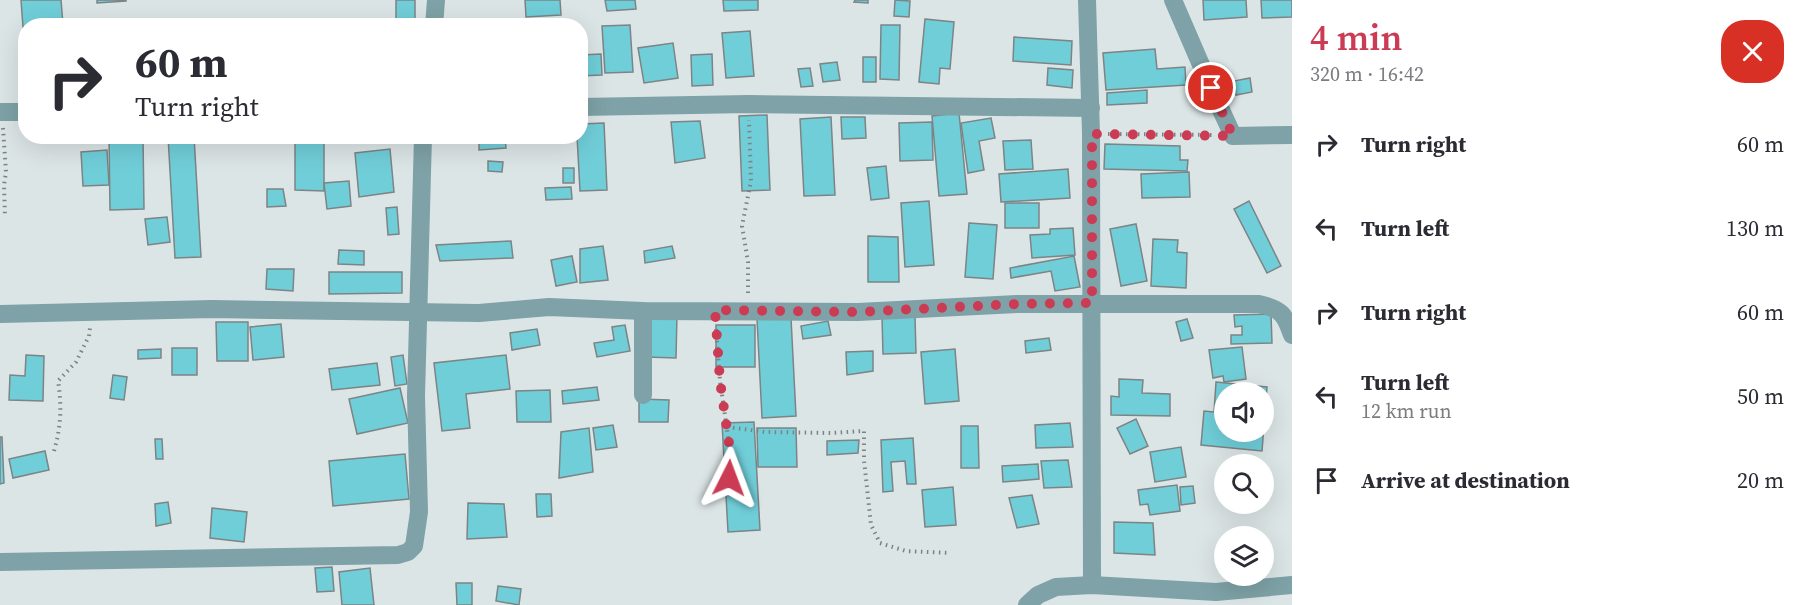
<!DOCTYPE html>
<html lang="en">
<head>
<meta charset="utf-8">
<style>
  :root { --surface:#fff; --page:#f2f2f3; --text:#2b2b33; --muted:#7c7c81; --accent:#cb3b53 }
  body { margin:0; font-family:"Source Serif 4",serif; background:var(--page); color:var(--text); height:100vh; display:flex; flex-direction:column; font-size:22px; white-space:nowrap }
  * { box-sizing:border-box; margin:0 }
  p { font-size:20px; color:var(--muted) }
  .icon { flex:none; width:33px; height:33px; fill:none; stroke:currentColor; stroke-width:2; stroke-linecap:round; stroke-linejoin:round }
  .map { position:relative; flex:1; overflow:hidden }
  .details { display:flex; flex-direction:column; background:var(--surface); width:510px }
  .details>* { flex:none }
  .hud { position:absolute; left:18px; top:18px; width:570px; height:126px; border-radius:24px; box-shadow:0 6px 24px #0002; background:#fff; color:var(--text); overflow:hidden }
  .buttons { position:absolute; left:1214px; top:382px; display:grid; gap:12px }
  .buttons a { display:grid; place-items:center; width:60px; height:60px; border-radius:50%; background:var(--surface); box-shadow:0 6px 24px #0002; font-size:30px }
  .pin { position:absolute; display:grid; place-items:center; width:51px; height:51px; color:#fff; margin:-26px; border:3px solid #fff; border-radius:50%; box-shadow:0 2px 6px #0007 }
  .me { position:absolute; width:66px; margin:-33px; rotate:3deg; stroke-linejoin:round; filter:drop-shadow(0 0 4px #0008) }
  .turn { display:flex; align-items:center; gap:21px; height:126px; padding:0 18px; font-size:27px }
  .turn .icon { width:78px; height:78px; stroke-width:2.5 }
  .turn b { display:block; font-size:42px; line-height:51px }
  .round { display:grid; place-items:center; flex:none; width:63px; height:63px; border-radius:24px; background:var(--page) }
  .head { display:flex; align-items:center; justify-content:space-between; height:102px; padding:0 18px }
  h1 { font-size:36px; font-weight:600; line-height:45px; color:var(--accent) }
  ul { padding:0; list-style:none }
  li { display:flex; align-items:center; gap:18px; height:84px; padding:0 18px }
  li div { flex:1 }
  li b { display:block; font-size:22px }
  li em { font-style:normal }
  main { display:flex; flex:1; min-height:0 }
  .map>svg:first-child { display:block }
</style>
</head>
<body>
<main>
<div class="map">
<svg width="1292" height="605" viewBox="0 0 1292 605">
  <rect width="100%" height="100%" fill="#dce5e6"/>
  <!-- building -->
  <g fill="#70ced9" stroke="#7c8485" stroke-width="1.5" fill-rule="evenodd">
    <polygon points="21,0 61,0 63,24 23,27"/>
    <polygon points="97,0 126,0 126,1 97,3"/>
    <rect x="396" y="0" width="19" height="25"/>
    <polygon points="525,0 560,0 561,15 526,17"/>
    <polygon points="605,0 635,0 636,9 607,11"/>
    <polygon points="723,0 758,0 758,10 724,11"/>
    <polygon points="855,0 868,0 868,3 854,2"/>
    <polygon points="895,0 910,1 909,17 894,16"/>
    <polygon points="1203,0 1246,0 1247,17 1204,20"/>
    <polygon points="1261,0 1292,0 1292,17 1262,18"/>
    <polygon points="925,19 954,22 950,69 940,68 939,84 919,82"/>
    <rect x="135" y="24" width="32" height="2"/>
    <polygon points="630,25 633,72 605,73 602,26"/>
    <polygon points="881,25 900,25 899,80 880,79"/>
    <polygon points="750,31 754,76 726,78 722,33"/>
    <polygon points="1014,37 1072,41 1071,65 1013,61"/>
    <polygon points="673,43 678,78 644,83 638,48"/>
    <polygon points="1155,49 1157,69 1185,67 1186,85 1106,90 1103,53"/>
    <polygon points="601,54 602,75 580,76 580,55"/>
    <polygon points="712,54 713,85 692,86 691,55"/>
    <rect x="863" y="57" width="13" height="25"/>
    <polygon points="837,62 840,80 823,82 820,64"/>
    <polygon points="810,68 813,86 801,87 798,69"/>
    <polygon points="1048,68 1073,70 1072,88 1047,85"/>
    <polygon points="1250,78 1252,92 1236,95 1234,81"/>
    <polygon points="1147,90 1147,103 1107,105 1107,93"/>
    <polygon points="959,113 967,194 939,196 932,116"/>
    <polygon points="767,115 770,190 742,191 739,116"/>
    <polygon points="831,117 835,195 804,196 800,119"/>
    <polygon points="841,117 865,117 866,138 842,139"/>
    <polygon points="991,118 995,138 979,141 984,170 968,173 961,123"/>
    <polygon points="700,121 705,158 675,163 671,122"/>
    <polygon points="932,122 933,160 900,161 899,123"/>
    <polygon points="604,123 607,190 580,191 577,136 580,136 580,124"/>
    <polygon points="109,136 143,136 144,209 110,210"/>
    <polygon points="168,136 194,136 201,257 175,258"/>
    <polygon points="295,136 324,136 324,191 295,190"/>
    <polygon points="479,136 505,136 506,148 479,150"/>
    <polygon points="1031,140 1033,169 1005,170 1003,141"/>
    <polygon points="1105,144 1180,146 1180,160 1188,160 1187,171 1104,169"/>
    <polygon points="390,149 394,192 359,197 355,153"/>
    <polygon points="107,150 109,185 83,186 81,152"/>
    <polygon points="488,161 503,162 502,172 488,171"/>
    <polygon points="886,166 889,198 871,200 867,168"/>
    <rect x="563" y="168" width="11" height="15"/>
    <polygon points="1068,169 1070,198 1001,202 999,174"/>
    <polygon points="1189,172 1190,197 1142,198 1141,174"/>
    <polygon points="349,181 351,206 327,209 324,183"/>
    <polygon points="571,187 572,199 546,200 545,188"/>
    <polygon points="267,189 283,189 286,206 267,207"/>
    <polygon points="929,201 934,265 905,267 901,203"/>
    <polygon points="1249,201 1281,266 1267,273 1234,209"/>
    <rect x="1005" y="203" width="34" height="25"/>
    <polygon points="397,207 399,234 388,235 386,208"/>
    <polygon points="167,217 170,242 148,245 145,219"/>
    <polygon points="969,223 997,225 993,279 965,277"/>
    <polygon points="1136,224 1147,281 1121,286 1110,229"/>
    <polygon points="1073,228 1075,255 1032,258 1030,235 1050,234 1050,229"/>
    <polygon points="868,236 898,237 899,282 868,282"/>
    <polygon points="1153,239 1178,240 1177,252 1187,253 1186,288 1151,286"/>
    <polygon points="511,241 513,258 440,261 436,245"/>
    <polygon points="603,246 608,280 580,283 580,249"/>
    <polygon points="672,246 675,258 645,263 644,251"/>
    <polygon points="339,250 364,251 364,265 338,264"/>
    <polygon points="572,256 577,282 556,286 551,260"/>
    <polygon points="1074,256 1080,287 1055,291 1051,271 1011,278 1010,268"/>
    <polygon points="267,269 294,269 293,291 266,289"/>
    <polygon points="329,272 402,272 402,293 329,294"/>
    <polygon points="648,314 677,315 676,358 646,357"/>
    <polygon points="1271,314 1272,343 1231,344 1231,335 1242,335 1242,326 1235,327 1234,315"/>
    <polygon points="882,317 915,317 916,353 883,354"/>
    <polygon points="791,318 796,416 762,418 757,319"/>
    <polygon points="1187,319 1193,338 1181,341 1176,322"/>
    <polygon points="828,321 831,335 803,339 801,326"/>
    <polygon points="216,322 248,322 248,361 217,361"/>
    <polygon points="281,324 284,357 253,360 250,327"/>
    <polygon points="625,325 630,351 597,357 594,343 614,340 612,327"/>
    <rect x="716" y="325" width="39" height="42"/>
    <polygon points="537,329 540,345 512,350 510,333"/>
    <polygon points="1049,338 1051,350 1026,353 1025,341"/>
    <polygon points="1242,347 1246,379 1224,382 1223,376 1213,378 1209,350"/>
    <rect x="172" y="348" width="25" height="27"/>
    <polygon points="161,349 161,358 138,359 138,350"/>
    <polygon points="955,349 959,401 925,404 921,352"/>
    <polygon points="873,351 873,371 847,375 846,352"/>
    <polygon points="26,355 44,356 43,401 9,400 10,375 25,376"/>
    <polygon points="403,355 407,384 395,386 391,357"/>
    <polygon points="506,355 510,389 466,394 470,428 442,431 434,363"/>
    <polygon points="377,363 380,385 332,390 329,369"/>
    <polygon points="113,375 127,377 124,400 110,398"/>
    <polygon points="1119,379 1143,380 1142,393 1170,394 1170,416 1111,415 1111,396 1119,397"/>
    <path d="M1216,382L1267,387L1262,451L1201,445L1204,411L1214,412ZM1224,393H1263V432H1224Z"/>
    <polygon points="597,387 599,400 563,404 562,391"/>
    <polygon points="400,388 408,423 357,434 349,399"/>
    <polygon points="550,390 551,422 517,422 516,391"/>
    <polygon points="639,399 669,400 668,422 639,422"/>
    <polygon points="1136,419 1148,446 1130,454 1117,428"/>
    <polygon points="754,422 760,530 728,532 722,423"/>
    <polygon points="1070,423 1073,447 1036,448 1035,425"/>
    <polygon points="613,425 617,447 596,450 593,428"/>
    <polygon points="961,426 978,426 979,468 961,468"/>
    <polygon points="589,428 593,472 559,478 561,432"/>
    <polygon points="757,428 796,428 797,467 758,467"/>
    <polygon points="0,437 2,437 4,483 0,484"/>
    <polygon points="913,438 916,484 907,484 905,461 891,462 893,491 883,492 881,440"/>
    <polygon points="155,439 162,439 163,459 156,459"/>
    <polygon points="859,440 858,453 827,455 827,441"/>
    <polygon points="1181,447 1186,477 1155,482 1150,452"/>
    <polygon points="45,451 49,470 13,478 9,459"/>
    <polygon points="405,454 409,499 333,506 329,461"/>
    <polygon points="1068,460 1072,487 1044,488 1041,461"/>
    <polygon points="1038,464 1039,479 1003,482 1002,466"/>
    <polygon points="1177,485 1180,511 1150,515 1148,504 1140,505 1138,490"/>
    <polygon points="1193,486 1195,503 1181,505 1180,487"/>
    <polygon points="953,487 956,525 925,527 922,490"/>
    <polygon points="536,494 551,494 552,516 537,517"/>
    <polygon points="1032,495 1039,524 1017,528 1009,498"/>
    <polygon points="168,502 171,523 156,526 155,504"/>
    <polygon points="468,503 504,504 507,537 467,539"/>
    <polygon points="212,508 247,512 244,542 210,538"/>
    <polygon points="1114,522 1153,523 1155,555 1114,553"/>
    <polygon points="332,567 334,591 317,592 315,568"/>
    <polygon points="370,568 374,605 342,605 339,572"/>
    <polygon points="456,583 472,583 472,605 457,605"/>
    <polygon points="498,586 521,589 519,605 496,601"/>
  </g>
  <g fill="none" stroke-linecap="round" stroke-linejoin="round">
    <!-- path -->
    <g stroke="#7c8383" stroke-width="4" stroke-dasharray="1.5 4.5" stroke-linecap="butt">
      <polyline points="3,128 6,172 4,185 5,217"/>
      <polyline points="1108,134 1214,135"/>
      <polyline points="748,293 748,262 742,226 751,181 749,120"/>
      <polyline points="716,329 720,381 730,450 728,478"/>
      <polyline points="727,427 765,432 832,433 864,431 864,460 871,525 880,543 906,551 950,553"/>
      <path d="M54,451C61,427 62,406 58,381L76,362L89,336L90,328"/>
    </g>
    <!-- minor -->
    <g stroke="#7ea2a7" stroke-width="18">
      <polyline points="1087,0 1091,134 1092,585"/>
      <polyline points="1173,0 1211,88 1233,136 1292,135"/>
      <polyline points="434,26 436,0"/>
      <polyline points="580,107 749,104 1091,108"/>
      <polyline points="0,112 26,112"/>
      <polyline points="643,311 643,395"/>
      <path d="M0,314L212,309L479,313L549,307L643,311L858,312L1017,304H1259C1281,309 1285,314 1292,335"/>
      <polyline points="0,562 398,555 408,552 414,546 419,512 416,396 423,136"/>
      <polyline points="1027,605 1038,595 1056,587 1092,585 1216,592 1292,585"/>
    </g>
  </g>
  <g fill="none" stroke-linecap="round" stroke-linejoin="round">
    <!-- route -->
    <polyline stroke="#cb3b53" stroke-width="10" stroke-dasharray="0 18" points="729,478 730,450 720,381 715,310 858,312 1017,304 1092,303 1092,134 1233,136 1211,88"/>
  </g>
</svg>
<div class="buttons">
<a><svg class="icon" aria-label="sound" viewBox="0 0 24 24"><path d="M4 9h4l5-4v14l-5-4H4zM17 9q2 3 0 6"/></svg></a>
<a><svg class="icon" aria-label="search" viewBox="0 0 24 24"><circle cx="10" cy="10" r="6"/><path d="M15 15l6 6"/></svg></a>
<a><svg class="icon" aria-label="layers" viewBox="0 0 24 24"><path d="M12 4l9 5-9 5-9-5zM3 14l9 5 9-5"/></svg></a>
</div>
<div class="pin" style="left:1211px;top:88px;background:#d93025"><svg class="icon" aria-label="arrive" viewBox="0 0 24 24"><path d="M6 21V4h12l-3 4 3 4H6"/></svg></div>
<svg class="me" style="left:729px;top:478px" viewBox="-20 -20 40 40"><path d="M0-17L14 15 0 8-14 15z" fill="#cb3b53" stroke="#fff" stroke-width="4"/></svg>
<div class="hud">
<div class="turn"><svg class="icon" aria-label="right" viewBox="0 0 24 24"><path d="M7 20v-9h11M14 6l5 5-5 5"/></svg><div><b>60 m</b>Turn right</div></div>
</div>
</div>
<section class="details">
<div class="head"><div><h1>4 min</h1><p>320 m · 16:42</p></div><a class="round" style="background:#d93025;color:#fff"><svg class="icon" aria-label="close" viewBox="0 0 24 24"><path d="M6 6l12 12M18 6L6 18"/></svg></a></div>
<ul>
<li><svg class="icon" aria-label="right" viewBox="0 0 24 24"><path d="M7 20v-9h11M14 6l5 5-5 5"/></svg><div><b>Turn right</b></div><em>60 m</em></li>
<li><svg class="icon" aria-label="left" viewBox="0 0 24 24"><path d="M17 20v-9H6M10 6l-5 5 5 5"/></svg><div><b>Turn left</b></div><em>130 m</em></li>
<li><svg class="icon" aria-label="right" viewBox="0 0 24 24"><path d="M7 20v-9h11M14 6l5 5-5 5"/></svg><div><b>Turn right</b></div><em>60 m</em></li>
<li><svg class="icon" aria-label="left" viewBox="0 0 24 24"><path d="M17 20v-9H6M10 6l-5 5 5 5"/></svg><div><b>Turn left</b><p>12 km run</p></div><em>50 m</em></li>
<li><svg class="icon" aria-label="arrive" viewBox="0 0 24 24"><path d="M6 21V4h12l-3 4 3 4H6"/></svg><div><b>Arrive at destination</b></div><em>20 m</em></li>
</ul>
</section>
</main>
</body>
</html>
